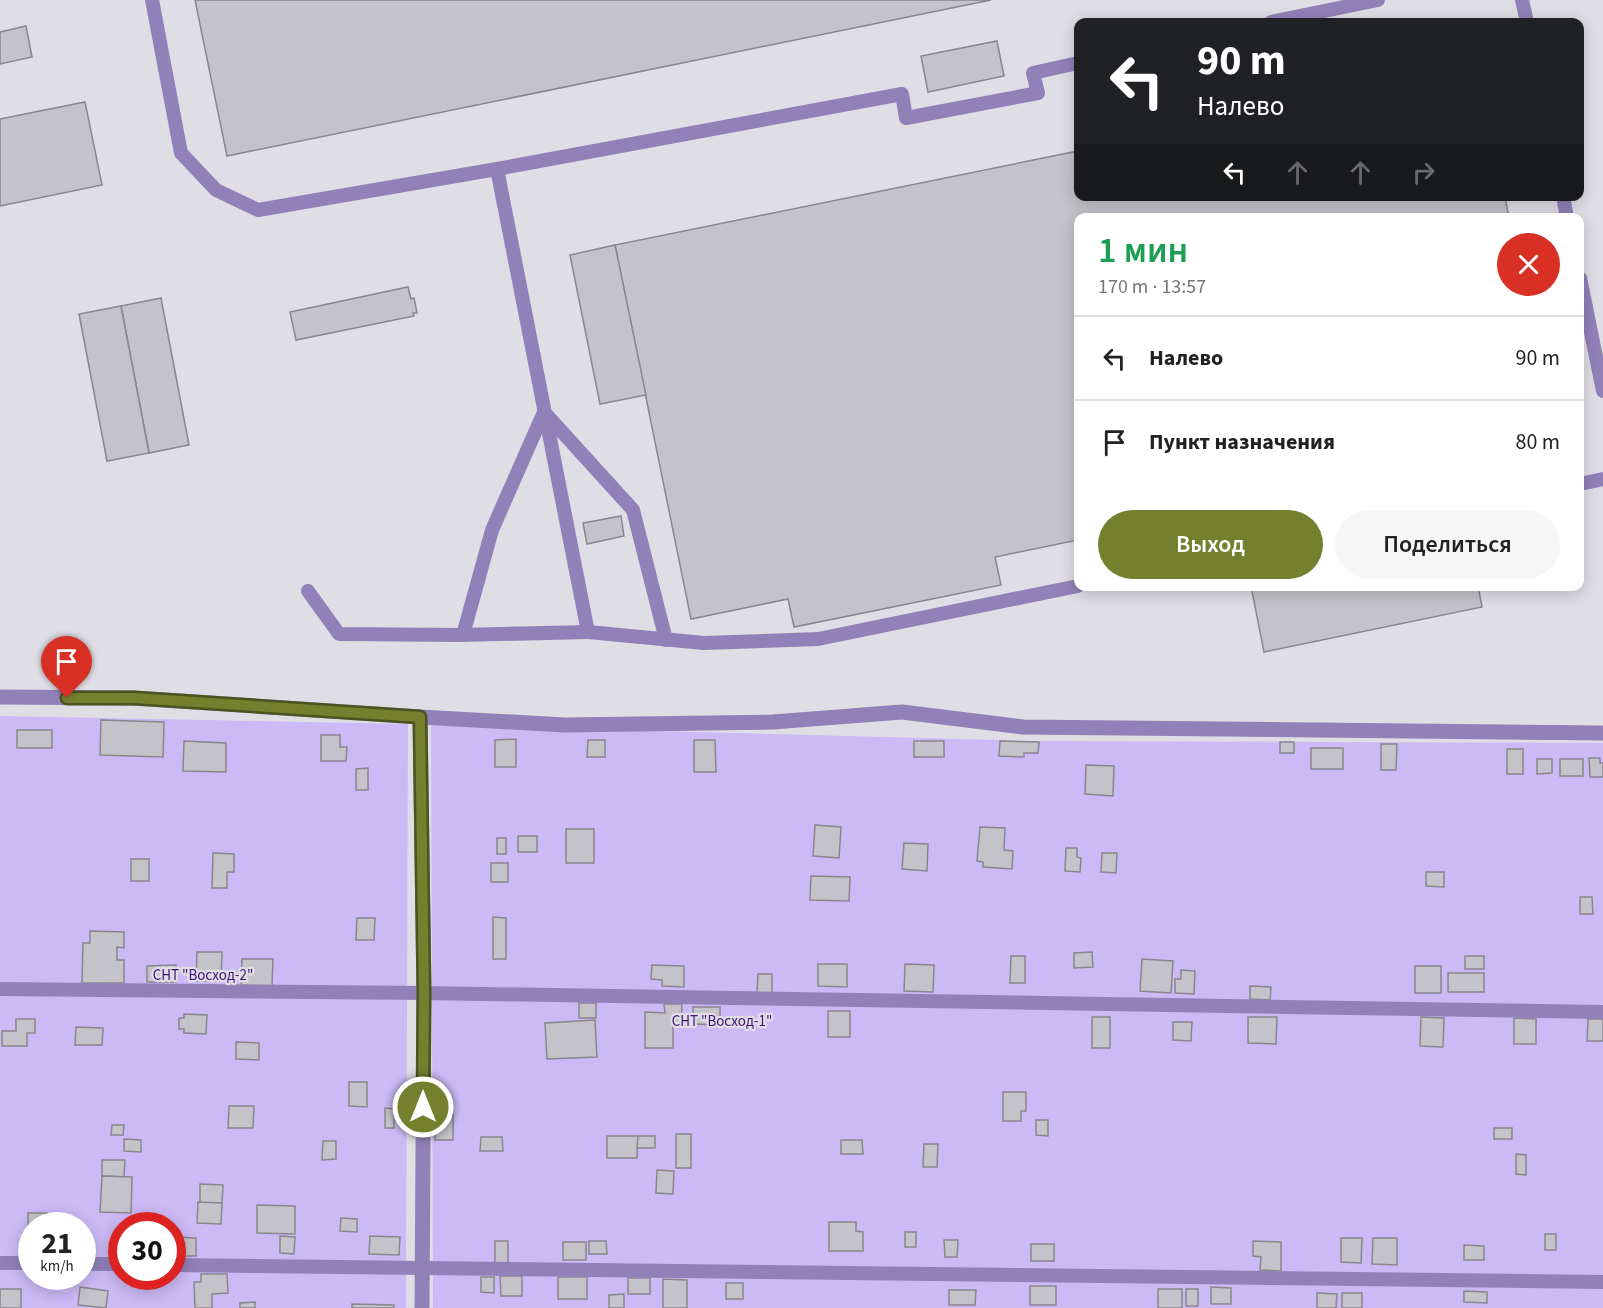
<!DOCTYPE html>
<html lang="ru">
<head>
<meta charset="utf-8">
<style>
  :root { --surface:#fff; --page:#f6f6f6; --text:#222; --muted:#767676; --line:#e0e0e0; --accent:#74802e }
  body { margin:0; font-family:"Source Sans 3",sans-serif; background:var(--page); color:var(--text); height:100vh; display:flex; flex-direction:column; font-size:22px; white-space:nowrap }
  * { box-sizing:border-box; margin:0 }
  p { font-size:20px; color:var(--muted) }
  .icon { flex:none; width:33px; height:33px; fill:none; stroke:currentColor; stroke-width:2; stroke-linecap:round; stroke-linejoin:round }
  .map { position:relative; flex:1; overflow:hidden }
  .side { position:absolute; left:1074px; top:213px; width:510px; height:378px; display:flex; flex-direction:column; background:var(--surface); border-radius:12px; box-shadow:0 3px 15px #0003 }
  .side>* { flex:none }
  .guide { position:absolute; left:1074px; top:18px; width:510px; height:183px; border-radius:12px; box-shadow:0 3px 15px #0003; background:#202124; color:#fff; overflow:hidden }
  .speed { position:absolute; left:18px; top:1212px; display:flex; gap:12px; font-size:30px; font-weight:700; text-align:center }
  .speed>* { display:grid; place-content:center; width:78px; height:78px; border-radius:50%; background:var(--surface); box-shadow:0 3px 15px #0003; line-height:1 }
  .speed small { font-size:15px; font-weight:400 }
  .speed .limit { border:9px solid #d22; background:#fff; color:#111 }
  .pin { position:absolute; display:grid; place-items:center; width:51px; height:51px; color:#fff; margin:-62px -26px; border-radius:50% 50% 50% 0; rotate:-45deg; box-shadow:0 0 6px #0007 }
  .pin .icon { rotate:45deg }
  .me { position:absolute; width:66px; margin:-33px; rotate:0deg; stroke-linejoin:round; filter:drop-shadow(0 0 4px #0008) }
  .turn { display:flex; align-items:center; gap:21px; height:126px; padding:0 24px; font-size:27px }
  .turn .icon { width:78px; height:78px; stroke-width:2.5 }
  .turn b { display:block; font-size:42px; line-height:51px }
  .lanes { display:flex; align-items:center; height:57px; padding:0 24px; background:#0003; justify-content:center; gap:30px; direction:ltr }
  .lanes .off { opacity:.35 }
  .round { display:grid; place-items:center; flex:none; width:63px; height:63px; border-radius:32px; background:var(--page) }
  .summary { display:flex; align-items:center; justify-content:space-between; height:102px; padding:0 24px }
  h1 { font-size:36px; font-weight:600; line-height:45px; color:#1e9e55 }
  .cta { display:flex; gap:12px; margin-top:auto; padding:12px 24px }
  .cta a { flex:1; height:69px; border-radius:36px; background:var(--accent); color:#fff; font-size:24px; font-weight:600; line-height:69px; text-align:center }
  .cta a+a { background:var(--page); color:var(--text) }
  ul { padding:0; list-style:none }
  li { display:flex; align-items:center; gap:18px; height:84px; padding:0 24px; border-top:2px solid var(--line) }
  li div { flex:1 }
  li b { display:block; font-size:22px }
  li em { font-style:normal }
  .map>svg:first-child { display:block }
</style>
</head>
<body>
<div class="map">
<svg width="1603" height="1308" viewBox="0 0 1603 1308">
  <rect width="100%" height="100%" fill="#e0dee5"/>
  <!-- green -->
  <g fill="#cbbaf6" fill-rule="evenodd">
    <path d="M0,716L408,724L406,1308H0ZM32,1226H82V1276H32ZM122,1226H172V1276H122Z"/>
    <polygon points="431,725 1036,741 1603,743 1603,1308 433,1308"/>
  </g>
  <!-- building -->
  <g fill="#c4c3c9" stroke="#89878d" stroke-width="1.5">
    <polygon points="195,0 991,0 227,156"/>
    <polygon points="26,26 32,57 0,64 0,32"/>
    <polygon points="997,41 1004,76 928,92 921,56"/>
    <polygon points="85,102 102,185 0,206 0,119"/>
    <polygon points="1078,151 1078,196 1505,196 1509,218 1078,218 1078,540 995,557 1001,585 794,627 788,599 691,619 615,245"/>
    <polygon points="615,245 646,395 600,404 570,255"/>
    <polygon points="408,287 411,299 414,298 417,313 413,313 414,316 296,340 290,312"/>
    <polygon points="161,298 189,445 149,453 121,306"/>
    <polygon points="121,306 149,453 107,461 79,314"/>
    <polygon points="621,516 624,536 587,544 583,523"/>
    <polygon points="1251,586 1478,586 1482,607 1264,652"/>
    <polygon points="101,720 164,722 163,757 100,755"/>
    <rect x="17" y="730" width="35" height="18"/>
    <polygon points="321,735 340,735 340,747 347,747 346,761 321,761"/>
    <polygon points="516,739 516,767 495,767 495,740"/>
    <polygon points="588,740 605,740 605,757 587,757"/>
    <polygon points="694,740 715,740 716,772 694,772"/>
    <polygon points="184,741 226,743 226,772 183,771"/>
    <rect x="914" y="741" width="30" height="16"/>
    <polygon points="1000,741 1039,742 1038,753 1024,753 1024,757 999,756"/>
    <rect x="1280" y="742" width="14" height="11"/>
    <polygon points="1381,744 1397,744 1396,770 1381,770"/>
    <rect x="1311" y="748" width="32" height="21"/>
    <rect x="1507" y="749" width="16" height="25"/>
    <polygon points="1589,758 1600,758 1600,763 1603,763 1603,777 1590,777"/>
    <polygon points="1537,759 1552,759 1552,773 1537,774"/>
    <rect x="1560" y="759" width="23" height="17"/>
    <polygon points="1086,765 1114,766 1113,796 1085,794"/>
    <polygon points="368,768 368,790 356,790 356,769"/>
    <polygon points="815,825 841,827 839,858 813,856"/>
    <polygon points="980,827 1005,828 1004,850 1013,851 1012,869 983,867 983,862 977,861"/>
    <rect x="566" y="829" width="28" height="34"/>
    <rect x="518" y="836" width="19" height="16"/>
    <rect x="497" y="838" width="9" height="16"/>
    <polygon points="904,843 928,844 927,871 902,869"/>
    <polygon points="1066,848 1077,848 1077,857 1081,858 1080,872 1065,871"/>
    <polygon points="213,853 234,854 234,872 227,872 227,888 212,888"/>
    <polygon points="1102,853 1117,853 1116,873 1101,872"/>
    <rect x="131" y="859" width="18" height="22"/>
    <rect x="491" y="863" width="17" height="19"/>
    <polygon points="1426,872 1444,872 1444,887 1426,886"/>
    <polygon points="811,876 850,877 849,901 810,900"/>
    <polygon points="1580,897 1592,897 1593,914 1580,914"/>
    <polygon points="493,917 506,918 506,959 493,959"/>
    <polygon points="357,918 375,918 374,940 356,940"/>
    <polygon points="90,931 124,932 124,948 117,947 117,960 124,960 124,983 82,983 83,943 90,943"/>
    <polygon points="197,952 222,952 221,981 196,981"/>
    <polygon points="1092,952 1093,967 1074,968 1074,953"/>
    <polygon points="1011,956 1025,956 1025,983 1010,983"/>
    <rect x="1465" y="956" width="19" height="13"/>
    <polygon points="242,959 273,959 272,986 241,985"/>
    <polygon points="1142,959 1173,961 1171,993 1140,991"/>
    <polygon points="818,964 847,964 847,987 818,986"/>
    <polygon points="905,964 934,965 933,992 904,991"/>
    <polygon points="176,965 176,982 147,982 147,966"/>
    <polygon points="652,965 684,966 684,987 662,986 662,980 651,979"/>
    <rect x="1415" y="966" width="26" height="27"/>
    <polygon points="1181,970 1195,971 1194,994 1175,993 1175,979 1181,979"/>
    <rect x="1448" y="973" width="36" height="19"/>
    <polygon points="758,974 772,974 772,993 757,993"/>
    <polygon points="1250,986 1271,987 1270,1000 1250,999"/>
    <rect x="579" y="1003" width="17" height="15"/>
    <polygon points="664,1004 682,1004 681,1026 673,1026 673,1048 645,1048 645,1012 665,1013"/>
    <polygon points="693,1007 720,1007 720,1025 693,1024"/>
    <rect x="828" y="1011" width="22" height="26"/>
    <polygon points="184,1014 207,1015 206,1034 184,1033 184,1029 179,1029 179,1018 184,1018"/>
    <rect x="1092" y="1017" width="18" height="31"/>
    <polygon points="1248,1017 1277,1017 1276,1044 1248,1043"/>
    <polygon points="1421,1017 1444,1018 1443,1047 1420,1046"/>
    <polygon points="1514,1018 1536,1019 1536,1044 1514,1044"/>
    <polygon points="16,1019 35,1019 35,1033 27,1033 27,1046 2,1046 2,1031 16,1031"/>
    <polygon points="1588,1019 1603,1019 1603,1041 1587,1041"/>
    <polygon points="595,1020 597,1057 547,1059 545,1023"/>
    <polygon points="1173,1022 1192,1022 1191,1041 1173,1040"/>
    <polygon points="76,1027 103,1028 102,1045 75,1045"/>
    <polygon points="236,1042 259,1043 259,1060 236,1059"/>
    <polygon points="349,1082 367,1082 367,1107 349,1106"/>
    <polygon points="1003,1092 1026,1092 1026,1111 1021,1111 1021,1121 1003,1121"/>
    <polygon points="229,1106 254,1106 253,1128 228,1128"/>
    <polygon points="385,1108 394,1109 394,1128 385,1128"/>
    <rect x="435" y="1114" width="18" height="26"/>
    <polygon points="1036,1120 1048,1120 1048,1136 1036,1135"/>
    <polygon points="112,1125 124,1125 123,1135 111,1135"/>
    <rect x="1494" y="1128" width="18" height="11"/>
    <rect x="676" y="1134" width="15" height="34"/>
    <polygon points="607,1136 638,1136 637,1158 607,1158"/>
    <polygon points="638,1136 655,1136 655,1148 637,1148"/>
    <polygon points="481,1137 502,1137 503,1151 480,1151"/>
    <polygon points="124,1139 141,1140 141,1152 124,1151"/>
    <polygon points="841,1140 862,1140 863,1154 841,1154"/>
    <polygon points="323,1141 336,1141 336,1159 322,1160"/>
    <polygon points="924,1144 938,1144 937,1167 923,1167"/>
    <polygon points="1516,1154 1526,1155 1526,1175 1516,1174"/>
    <polygon points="102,1160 125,1160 124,1177 102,1176"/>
    <polygon points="657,1170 674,1171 673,1194 656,1193"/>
    <polygon points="102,1176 132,1177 131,1213 100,1212"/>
    <polygon points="200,1184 223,1185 222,1203 200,1203"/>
    <polygon points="198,1202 222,1203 221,1224 197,1223"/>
    <polygon points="257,1205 295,1206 295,1234 257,1233"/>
    <polygon points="28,1213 47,1213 47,1226 32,1226 32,1240 28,1240"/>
    <polygon points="341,1218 357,1219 357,1232 340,1231"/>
    <polygon points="829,1222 856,1222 856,1231 863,1232 863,1251 829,1251"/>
    <rect x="905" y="1232" width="11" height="15"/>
    <rect x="1545" y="1234" width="11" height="16"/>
    <polygon points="280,1236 295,1237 294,1254 280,1253"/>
    <polygon points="370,1236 400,1237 399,1255 369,1254"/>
    <polygon points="172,1237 196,1238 196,1256 172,1256"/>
    <polygon points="1341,1238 1362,1238 1361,1263 1341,1262"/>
    <polygon points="1373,1238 1397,1238 1397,1265 1372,1264"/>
    <polygon points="944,1240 958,1240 957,1257 945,1257"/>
    <rect x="495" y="1241" width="13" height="23"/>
    <polygon points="589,1241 606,1241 607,1254 589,1254"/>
    <polygon points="1253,1241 1281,1242 1281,1271 1260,1270 1261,1257 1253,1256"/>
    <rect x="563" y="1242" width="23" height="18"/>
    <rect x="1031" y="1244" width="23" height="17"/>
    <polygon points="1464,1245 1484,1246 1484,1260 1464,1260"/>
    <polygon points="201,1274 227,1274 228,1293 212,1294 212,1308 195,1308 194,1282 201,1282"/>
    <polygon points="500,1276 522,1276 522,1296 501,1296"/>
    <polygon points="481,1277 494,1277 494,1293 481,1292"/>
    <rect x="558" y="1277" width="29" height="22"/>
    <rect x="628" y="1278" width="22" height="16"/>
    <polygon points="663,1279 687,1280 687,1308 663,1308"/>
    <rect x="726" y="1283" width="17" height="16"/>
    <rect x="1030" y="1286" width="26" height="19"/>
    <polygon points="80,1287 108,1291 106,1308 78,1305"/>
    <polygon points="1211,1287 1231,1288 1231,1304 1211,1304"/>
    <rect x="0" y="1289" width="21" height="19"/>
    <rect x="1158" y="1289" width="24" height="19"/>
    <rect x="1186" y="1289" width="12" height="17"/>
    <polygon points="949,1290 976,1290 975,1305 949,1305"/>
    <polygon points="1464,1291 1487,1292 1487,1303 1464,1302"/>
    <polygon points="1317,1293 1337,1294 1336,1308 1317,1308"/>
    <rect x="1342" y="1293" width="20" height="15"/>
    <polygon points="624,1294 624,1308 609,1308 609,1295"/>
    <polygon points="255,1302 255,1308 240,1308 240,1303"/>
    <polygon points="352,1304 394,1305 394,1308 352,1308"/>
  </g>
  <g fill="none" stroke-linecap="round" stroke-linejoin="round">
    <!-- service -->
    <g stroke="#9181b9" stroke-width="14">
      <polyline points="152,0 181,153 216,190 258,210 497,169 902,94 906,118 1038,93 1033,73 1078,63"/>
      <polyline points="1522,0 1527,22"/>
      <polyline points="1271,22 1378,0"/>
      <polyline points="497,169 588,632 704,643 818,639 1078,586"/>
      <polyline points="1563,196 1567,218"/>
      <polyline points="1580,278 1603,391"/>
      <polyline points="1580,484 1603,479"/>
      <polyline points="308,591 339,634 460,635 588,632"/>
      <polyline points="463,635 492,530 544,412 633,510 666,640"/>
      <polyline points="0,989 424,993 1603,1012"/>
      <polyline points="0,1263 32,1263"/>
      <polyline points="82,1264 122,1264"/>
      <polyline points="172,1265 1603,1282"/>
    </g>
    <!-- minor -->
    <g stroke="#9181b9" stroke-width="15">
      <polyline points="0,697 134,698 420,717 565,725 773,722 902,712 1023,727 1603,733"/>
      <polyline points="420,717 424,993 422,1308"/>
    </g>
  </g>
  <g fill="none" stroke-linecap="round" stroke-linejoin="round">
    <!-- route casing -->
    <g stroke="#4b531e" stroke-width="15">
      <polyline id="route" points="67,698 134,698 420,717 424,993 423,1107"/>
    </g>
    <!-- route -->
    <use href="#route" stroke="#74802e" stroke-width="10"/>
  </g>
  <g text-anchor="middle" stroke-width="4.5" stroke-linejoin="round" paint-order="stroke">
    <!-- park labels -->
    <g font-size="15" fill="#411179" stroke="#e0dee5">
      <text x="203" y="980">СНТ "Восход-2"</text>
      <text x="722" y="1026">СНТ "Восход-1"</text>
    </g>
  </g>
</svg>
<div class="speed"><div>21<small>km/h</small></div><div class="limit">30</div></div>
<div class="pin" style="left:67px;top:698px;background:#d93025"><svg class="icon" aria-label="arrive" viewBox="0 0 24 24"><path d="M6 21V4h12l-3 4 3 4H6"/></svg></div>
<svg class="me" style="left:423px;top:1107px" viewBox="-20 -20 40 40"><circle r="17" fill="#74802e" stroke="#fff" stroke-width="3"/><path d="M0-11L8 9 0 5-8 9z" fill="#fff"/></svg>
<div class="guide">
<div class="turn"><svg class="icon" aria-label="left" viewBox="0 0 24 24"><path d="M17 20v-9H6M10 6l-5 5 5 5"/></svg><div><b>90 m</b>Налево</div></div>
<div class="lanes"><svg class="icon" aria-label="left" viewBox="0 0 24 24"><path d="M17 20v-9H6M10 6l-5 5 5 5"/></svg><svg class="icon off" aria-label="ahead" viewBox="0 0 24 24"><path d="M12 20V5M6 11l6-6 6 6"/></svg><svg class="icon off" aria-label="ahead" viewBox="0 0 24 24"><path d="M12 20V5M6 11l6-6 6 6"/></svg><svg class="icon off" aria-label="right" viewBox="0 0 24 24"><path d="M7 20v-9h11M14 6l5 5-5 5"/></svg></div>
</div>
<section class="side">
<div class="summary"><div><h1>1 мин</h1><p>170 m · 13:57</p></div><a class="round" style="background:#d93025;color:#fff"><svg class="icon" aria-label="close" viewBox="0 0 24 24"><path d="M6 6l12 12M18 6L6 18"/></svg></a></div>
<ul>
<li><svg class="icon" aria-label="left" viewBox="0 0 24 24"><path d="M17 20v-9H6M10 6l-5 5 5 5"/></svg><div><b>Налево</b></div><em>90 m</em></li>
<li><svg class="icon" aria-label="arrive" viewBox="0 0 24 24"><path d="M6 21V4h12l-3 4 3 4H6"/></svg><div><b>Пункт назначения</b></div><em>80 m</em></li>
</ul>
<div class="cta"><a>Выход</a><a>Поделиться</a></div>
</section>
</div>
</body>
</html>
